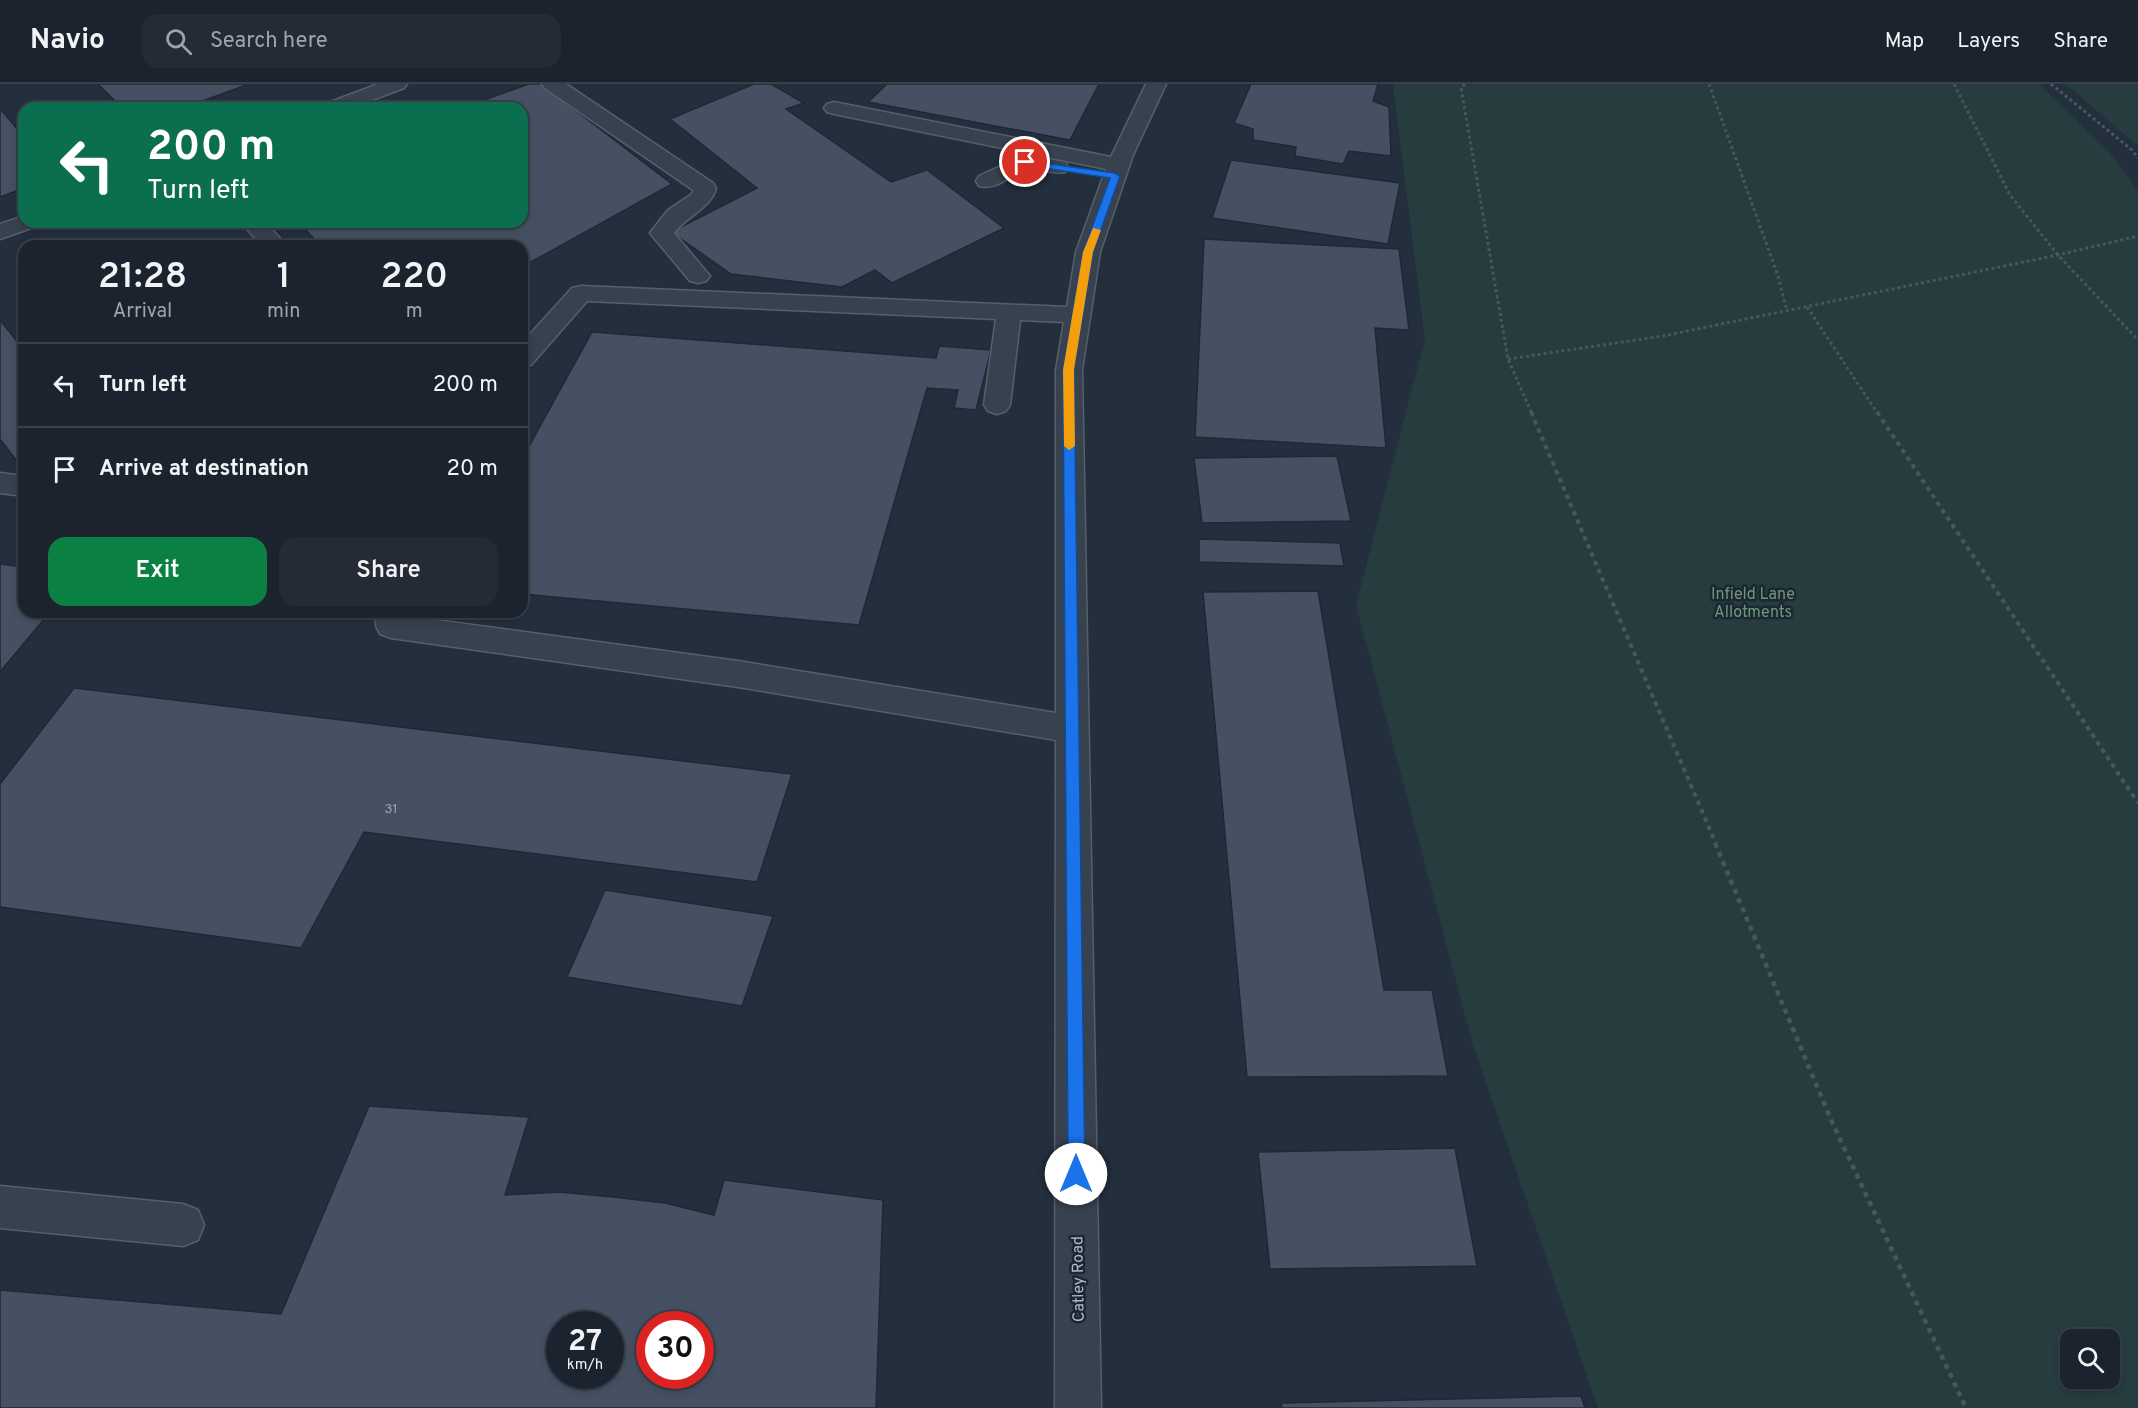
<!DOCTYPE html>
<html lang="en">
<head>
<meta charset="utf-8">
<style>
  :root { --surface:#1b232e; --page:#242b36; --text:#f1f3f6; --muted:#a0a4aa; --line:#39404a; --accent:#0b8043 }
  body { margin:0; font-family:Overpass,sans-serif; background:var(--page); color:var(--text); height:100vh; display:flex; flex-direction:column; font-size:22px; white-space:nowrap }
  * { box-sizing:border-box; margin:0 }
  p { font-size:20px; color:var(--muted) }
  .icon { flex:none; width:33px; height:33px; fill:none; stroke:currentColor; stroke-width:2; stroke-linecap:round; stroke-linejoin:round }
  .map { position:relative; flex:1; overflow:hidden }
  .side { position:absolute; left:18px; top:156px; width:510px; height:378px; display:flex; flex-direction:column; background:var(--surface); border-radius:18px; box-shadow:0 3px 9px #0003,0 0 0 2px var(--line) }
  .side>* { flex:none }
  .hud { position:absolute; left:18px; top:18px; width:510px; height:126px; border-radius:18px; box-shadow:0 3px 9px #0003,0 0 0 2px var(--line); background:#0b6e4f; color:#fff; overflow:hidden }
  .fabs { position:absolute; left:2060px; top:1245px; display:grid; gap:12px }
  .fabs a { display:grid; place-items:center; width:60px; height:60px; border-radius:12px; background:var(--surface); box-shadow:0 3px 9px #0003,0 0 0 2px var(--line); font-size:30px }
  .speed { position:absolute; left:546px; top:1227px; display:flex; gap:12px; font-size:30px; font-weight:700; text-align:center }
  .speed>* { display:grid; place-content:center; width:78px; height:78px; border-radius:50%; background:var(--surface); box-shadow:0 3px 9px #0003,0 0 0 2px var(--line); line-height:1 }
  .speed small { font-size:15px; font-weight:400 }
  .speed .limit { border:9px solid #d22; background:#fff; color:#111 }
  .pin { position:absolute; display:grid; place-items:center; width:51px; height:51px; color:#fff; margin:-26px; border:3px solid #fff; border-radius:50%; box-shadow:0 2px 6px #0007 }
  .me { position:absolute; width:66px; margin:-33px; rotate:0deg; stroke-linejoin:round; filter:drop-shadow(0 0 4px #0008) }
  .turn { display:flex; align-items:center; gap:21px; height:126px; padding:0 30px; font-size:27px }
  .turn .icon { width:78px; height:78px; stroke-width:2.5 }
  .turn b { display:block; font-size:42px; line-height:51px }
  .eta { display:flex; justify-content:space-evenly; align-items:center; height:102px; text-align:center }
  .eta b { font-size:36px; font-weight:600; line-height:42px }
  .action { display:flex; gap:12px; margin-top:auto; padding:12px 30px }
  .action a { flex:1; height:69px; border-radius:18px; background:var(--accent); color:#fff; font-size:24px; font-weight:600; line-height:69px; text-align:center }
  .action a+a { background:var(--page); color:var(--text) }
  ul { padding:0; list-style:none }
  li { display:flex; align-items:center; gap:18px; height:84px; padding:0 30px; border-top:2px solid var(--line) }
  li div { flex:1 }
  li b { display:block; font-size:22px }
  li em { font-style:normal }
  header { display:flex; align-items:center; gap:36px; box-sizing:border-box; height:84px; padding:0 30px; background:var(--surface); border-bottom:2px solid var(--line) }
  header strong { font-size:28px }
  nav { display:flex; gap:33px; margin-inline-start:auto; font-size:21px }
  .search { width:420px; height:54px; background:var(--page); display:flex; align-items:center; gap:15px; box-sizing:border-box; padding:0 21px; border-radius:18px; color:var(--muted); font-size:22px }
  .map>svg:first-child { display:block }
</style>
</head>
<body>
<header>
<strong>Navio</strong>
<div class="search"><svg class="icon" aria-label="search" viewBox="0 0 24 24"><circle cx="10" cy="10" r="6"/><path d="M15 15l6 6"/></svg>Search here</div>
<nav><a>Map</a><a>Layers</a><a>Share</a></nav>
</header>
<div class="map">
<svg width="2138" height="1324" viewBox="0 0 2138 1324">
  <rect width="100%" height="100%" fill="#242f3e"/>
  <!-- green -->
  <g fill="#263c3f" fill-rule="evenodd">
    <path d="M1396,0H2039L2110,69L2138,107V1324H1598L1473,961L1356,521L1425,255L1393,3ZM2070,1256H2109V1294H2070Z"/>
    <polygon points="2063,0 2138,0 2138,62 2073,6"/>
  </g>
  <!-- building -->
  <g fill="#455162" stroke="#1f2835" stroke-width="1.5" fill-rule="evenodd">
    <polygon points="98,0 249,0 183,24 122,24"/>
    <polygon points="529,0 541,0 672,100 522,183 522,162 321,162 298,138 522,138 522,24 462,24"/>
    <polygon points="754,0 771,0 804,19 786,25 891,98 927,86 1004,144 892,199 875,186 842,203 731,190 671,148 757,104 670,35"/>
    <polygon points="887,0 1099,0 1070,56 868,18"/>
    <polygon points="1251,0 1378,0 1373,17 1389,23 1391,72 1349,67 1343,80 1295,72 1296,63 1253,56 1253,45 1234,39"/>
    <polygon points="2,27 24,53 24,104 0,113 0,28"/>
    <polygon points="1231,76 1400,99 1388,160 1212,134"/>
    <polygon points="1204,155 1399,165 1409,246 1375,244 1386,364 1195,353"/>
    <polygon points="0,236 24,266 22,384 0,355"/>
    <polygon points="592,248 936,274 939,262 991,266 976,326 954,324 958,306 927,304 859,541 522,510 522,375"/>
    <polygon points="1337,372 1351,437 1202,439 1194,374"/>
    <polygon points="1199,455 1340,459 1344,482 1199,478"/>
    <polygon points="0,480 24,483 24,528 50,528 0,588"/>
    <polygon points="1318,507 1384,906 1432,906 1448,992 1247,993 1203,508"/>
    <polygon points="74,604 792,690 757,798 364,748 301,864 0,823 0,700"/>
    <polygon points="605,806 773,832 742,922 567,893"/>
    <path d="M369,1022L529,1033L505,1111L559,1108L613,1113L665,1119L714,1131L724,1096L883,1116L876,1324H0V1206L281,1230ZM560,1240H610V1292H560ZM650,1240H700V1292H650Z"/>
    <polygon points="1455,1064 1477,1182 1270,1185 1258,1068"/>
    <polygon points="1581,1312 1585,1324 1282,1324 1281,1319"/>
  </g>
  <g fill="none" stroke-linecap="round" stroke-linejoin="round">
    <!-- minor casing -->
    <g stroke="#565f6c" stroke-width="3">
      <g id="minor">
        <polygon points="378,0 407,0 404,4 351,24 322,24 325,20"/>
        <path d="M542,0H566L713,99L716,104C712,123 688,131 674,149L710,192L706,197L698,199L690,197L650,149L668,126L692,110L693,106L545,4Z"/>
        <polygon points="1146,0 1166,0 1133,71 1100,168 1082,286 1101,1324 1055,1324 1056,656 738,603 391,554 380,550 376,542 375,528 405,528 406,532 738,577 1056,629 1056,286 1064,238 1020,236 1010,321 1006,327 997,330 988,327 984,321 996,235 587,217 531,281 522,283 522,259 572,204 581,202 1067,223 1076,168 1106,85 834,30 827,28 824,24 827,20 834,18 1111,73"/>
        <path d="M1025,71L1065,78L1068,83L1065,88C1052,91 1039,83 1027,85C1010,89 999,107 979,102L976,97L979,92Z"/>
        <polygon points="24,132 24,138 37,138 34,143 0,155 0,140"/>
        <polygon points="241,138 265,138 287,162 262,162"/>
        <polygon points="0,389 24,392 24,412 0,409"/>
        <polygon points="0,1102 183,1120 198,1126 204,1141 198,1156 183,1162 0,1144"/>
      </g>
    </g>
    <!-- path-far2 -->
    <g stroke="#44595c" stroke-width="3" stroke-dasharray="3 3" stroke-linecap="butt">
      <polyline points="1465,0 1461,4 1508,275 1532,330"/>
      <polyline points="1709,0 1778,192 1787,227"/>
      <polyline points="1954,0 2010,111 2058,171 2138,256"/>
      <polyline points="2051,0 2132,66 2138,74"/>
      <polyline points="1807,223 1878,330"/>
      <polyline points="1508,275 1663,252 2058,171 2138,152"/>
    </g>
    <!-- path-far1 -->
    <g stroke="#44595c" stroke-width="4" stroke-dasharray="4.5 4.5" stroke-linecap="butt">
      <polyline points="1531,328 1716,760"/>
      <polyline points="1877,328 2138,719"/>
    </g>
    <!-- path -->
    <polyline stroke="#44595c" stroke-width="4.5" stroke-dasharray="5 5" stroke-linecap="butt" points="1715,759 1832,1038 1966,1324"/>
    <!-- minor -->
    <use href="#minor" fill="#38414e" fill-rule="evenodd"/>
  </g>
  <!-- route -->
  <polygon fill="#1a73e8" stroke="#114b97" stroke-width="1.5" points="1022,76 1115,89 1120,92 1093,168 1074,286 1085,1090 1082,1096 1076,1098 1070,1096 1068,1090 1063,286 1083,168 1110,94 1025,81 1021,78"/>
  <!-- slow -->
  <polygon fill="#f59e0b" points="1093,144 1101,146 1093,168 1074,286 1075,362 1069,366 1064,362 1063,286 1083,168"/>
  <g text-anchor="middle" stroke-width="5" stroke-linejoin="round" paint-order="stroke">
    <!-- number labels -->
    <g font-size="14" fill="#98a1af">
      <text x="391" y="729">31</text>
    </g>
    <!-- park labels -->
    <g font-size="16" fill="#6b9a76" stroke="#1d2633">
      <text x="1753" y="515">Infield Lane<tspan x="1753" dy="18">Allotments</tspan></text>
    </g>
    <!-- street labels -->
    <g font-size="16" fill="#b4bcc9" stroke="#1d2633">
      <text transform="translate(1077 1195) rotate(-91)" y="6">Catley Road</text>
    </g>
  </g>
</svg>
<div class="fabs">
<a><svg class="icon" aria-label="search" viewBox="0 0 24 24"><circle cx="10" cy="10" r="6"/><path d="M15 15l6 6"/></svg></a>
</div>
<div class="speed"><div>27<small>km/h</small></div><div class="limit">30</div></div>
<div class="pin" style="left:1025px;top:78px;background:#d93025"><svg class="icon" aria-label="arrive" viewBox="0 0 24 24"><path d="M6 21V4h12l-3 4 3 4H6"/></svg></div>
<svg class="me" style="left:1076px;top:1090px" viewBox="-20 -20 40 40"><circle r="19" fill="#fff"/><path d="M0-13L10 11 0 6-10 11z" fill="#1a73e8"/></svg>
<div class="hud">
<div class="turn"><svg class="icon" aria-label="left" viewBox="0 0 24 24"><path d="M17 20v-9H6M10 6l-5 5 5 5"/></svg><div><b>200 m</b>Turn left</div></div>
</div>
<section class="side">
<div class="eta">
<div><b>21:28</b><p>Arrival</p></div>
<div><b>1</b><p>min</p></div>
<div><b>220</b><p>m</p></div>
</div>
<ul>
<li><svg class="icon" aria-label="left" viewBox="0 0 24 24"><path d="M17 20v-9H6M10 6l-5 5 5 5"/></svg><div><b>Turn left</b></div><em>200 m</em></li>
<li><svg class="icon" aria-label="arrive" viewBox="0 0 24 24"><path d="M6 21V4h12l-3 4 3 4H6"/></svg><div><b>Arrive at destination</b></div><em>20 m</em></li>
</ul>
<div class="action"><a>Exit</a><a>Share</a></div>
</section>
</div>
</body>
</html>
